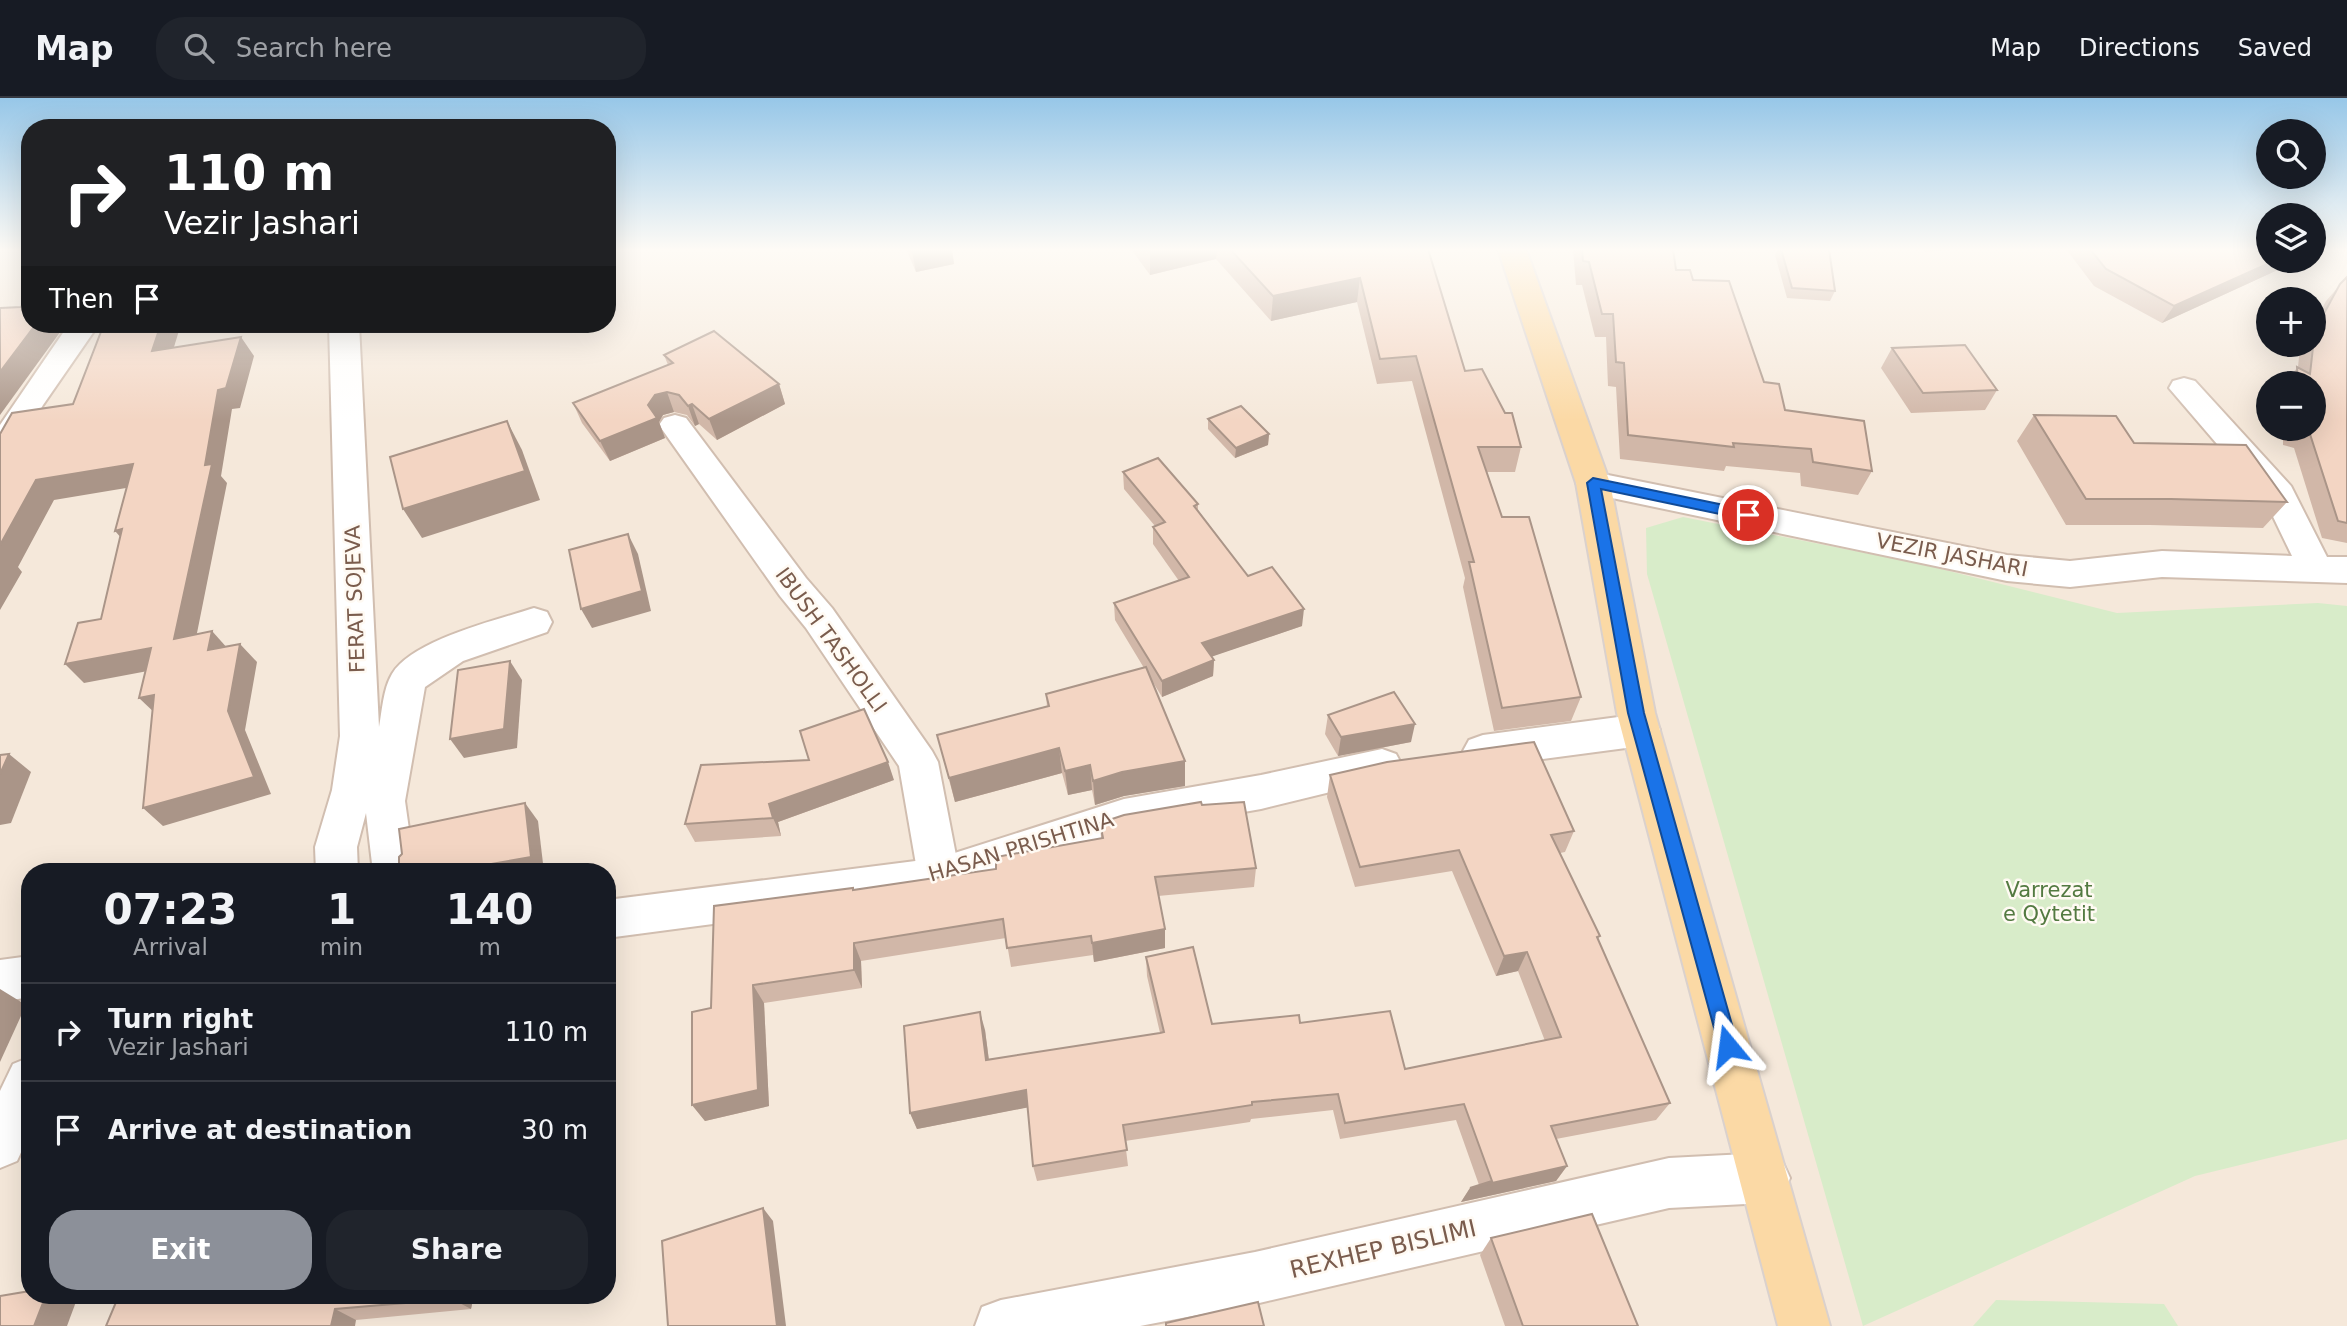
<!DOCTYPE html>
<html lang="en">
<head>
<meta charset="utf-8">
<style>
  :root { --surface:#171b24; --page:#20242c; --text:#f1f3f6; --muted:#9ea1a6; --line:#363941; --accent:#8c9099 }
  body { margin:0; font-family:"DejaVu Sans",sans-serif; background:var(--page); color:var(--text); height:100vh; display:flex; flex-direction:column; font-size:26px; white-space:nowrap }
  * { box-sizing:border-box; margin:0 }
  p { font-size:23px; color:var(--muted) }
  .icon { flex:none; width:38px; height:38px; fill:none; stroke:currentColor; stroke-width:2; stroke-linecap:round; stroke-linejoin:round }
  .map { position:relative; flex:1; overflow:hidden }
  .sheet { position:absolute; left:21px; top:765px; width:595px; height:441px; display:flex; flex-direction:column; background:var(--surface); border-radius:28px; box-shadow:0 7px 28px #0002 }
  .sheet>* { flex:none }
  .guide { position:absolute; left:21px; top:21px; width:595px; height:214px; border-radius:28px; box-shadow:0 7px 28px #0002; background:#202124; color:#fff; overflow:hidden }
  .fabs { position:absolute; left:2256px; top:21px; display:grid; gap:14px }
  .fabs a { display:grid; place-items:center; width:70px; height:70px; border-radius:50%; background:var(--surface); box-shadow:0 7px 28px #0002; font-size:35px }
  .pin { position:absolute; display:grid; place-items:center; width:60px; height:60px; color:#fff; margin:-30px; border:4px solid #fff; border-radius:50%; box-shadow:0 2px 7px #0007 }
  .me { position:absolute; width:77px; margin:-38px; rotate:344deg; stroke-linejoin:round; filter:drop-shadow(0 0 5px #0008) }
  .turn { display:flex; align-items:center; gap:24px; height:147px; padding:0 28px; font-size:32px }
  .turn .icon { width:91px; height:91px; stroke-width:2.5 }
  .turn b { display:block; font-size:49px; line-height:60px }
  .then { display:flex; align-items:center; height:66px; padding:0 28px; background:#0003; gap:14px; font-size:26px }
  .eta { display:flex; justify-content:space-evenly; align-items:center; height:119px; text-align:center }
  .eta b { font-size:42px; font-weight:800; line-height:49px }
  .button { display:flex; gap:14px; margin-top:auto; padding:14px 28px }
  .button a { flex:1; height:80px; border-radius:28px; background:var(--accent); color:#fff; font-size:28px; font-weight:800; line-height:80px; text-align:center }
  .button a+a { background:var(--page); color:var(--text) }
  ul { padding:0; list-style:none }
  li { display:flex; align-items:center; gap:21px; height:98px; padding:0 28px; border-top:2px solid var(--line) }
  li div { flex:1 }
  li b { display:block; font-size:26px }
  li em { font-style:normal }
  header { display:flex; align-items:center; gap:42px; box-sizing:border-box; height:98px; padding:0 35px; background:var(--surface); border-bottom:2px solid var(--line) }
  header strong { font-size:33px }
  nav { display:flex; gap:38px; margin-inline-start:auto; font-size:24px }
  .search { width:490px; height:63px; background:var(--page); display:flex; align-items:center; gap:18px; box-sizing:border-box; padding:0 24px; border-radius:28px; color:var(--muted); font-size:26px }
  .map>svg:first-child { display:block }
</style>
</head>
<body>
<header>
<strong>Map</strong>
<div class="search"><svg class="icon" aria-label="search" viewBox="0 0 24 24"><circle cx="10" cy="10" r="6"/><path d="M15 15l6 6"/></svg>Search here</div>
<nav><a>Map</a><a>Directions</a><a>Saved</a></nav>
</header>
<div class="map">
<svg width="2347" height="1228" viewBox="0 0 2347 1228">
  <rect width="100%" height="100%" fill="#fdf6ec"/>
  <!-- residential -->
  <path fill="#f5e8da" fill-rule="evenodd" d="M0,151H30V226H607V151H2268V163H2314V151H2347V1228H0ZM2268,201H2314V247H2268ZM2268,285H2314V331H2268ZM30,774H607V1197H30Z"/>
  <!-- green -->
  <g fill="#d8ecc9">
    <polygon points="1683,419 1921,466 2117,515 2318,505 2347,508 2347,1041 2195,1078 1863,1228 1647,476 1646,430"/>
    <polygon points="1996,1202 2164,1206 2178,1228 1973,1228"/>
  </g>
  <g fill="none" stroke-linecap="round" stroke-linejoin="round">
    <!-- minor casing -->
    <g stroke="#d1beb0" stroke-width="4">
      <g id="minor">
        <polygon points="69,226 99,226 43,307 11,362 0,365 0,327"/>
        <path d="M329,226H359L379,629C382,613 383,591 392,576C412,542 497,522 534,510L547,514L552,524L547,534L463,563L425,589L405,703L415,774H373L366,715L357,749L358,774H316L315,749L332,692L340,638Z"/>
        <polygon points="2184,280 2195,283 2291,388 2327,459 2347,459 2347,485 2162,479 2070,489 2007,483 1593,396 1581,393 1576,385 1581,377 1593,374 2007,457 2070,463 2162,453 2292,458 2265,402 2169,290 2173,283"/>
        <polygon points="675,317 686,320 806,480 832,510 932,653 938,664 960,778 954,791 939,796 924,791 918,778 899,668 806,530 780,498 659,327 664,320"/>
        <polygon points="30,959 30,1035 17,1063 0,1070 0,993 13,966"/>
        <polygon points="1765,1055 1782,1063 1790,1080 1782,1097 1765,1105 1669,1110 1255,1206 1140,1228 975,1228 982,1209 1001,1202 1255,1154 1669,1060"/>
      </g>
    </g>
    <!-- tertiary casing -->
    <g stroke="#d1beb0" stroke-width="4">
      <g id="tertiary">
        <polygon points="1641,616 1655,621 1660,632 1655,643 1641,648 1483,669 1469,664 1463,653 1469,642 1483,637"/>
        <polygon points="1382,651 1396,656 1402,667 1396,678 1261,711 1124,735 939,796 607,840 607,802 939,760 1124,701 1261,677"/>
        <polygon points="30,858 30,899 0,904 0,862"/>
      </g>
    </g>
    <!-- primary casing -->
    <g stroke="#dad1cd" stroke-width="4">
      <polygon id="primary" points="1498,151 1526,151 1610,385 1655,615 1830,1228 1778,1228 1617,615 1576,385"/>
    </g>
    <!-- minor -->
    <use href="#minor" fill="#fff" fill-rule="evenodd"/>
    <!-- tertiary -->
    <use href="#tertiary" fill="#fff" fill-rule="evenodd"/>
    <!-- primary -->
    <use href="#primary" fill="#fbd9a5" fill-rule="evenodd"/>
  </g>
  <!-- wall -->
  <g fill="#d1b7a8">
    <polygon points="906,151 952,151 954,166 916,174"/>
    <polygon points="1131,151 1428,151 1465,273 1521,349 1515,374 1487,374 1502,419 1581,599 1571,623 1494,633 1463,489 1465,480 1412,283 1377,286 1357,204 1271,223 1216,161 1150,177"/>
    <polygon points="1573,151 1673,151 1676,172 1693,182 1764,284 1785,312 1872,373 1858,397 1801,388 1800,375 1726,368 1724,373 1620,361 1616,289 1608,288 1606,239 1595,239 1582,187 1576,187"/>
    <polygon points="1778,151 1829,151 1835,193 1830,203 1787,200 1775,157"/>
    <polygon points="1922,151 1958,151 1925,154"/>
    <polygon points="2066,151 2268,151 2268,163 2287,163 2282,170 2162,225 2094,188"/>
    <polygon points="2347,179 2347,445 2322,440 2294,350 2283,347 2283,331 2314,331 2314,285 2284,285 2298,269 2300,249 2302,247 2314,247 2314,226 2326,203"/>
    <polygon points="1892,250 1997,292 1985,312 1911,315 1881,270"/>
    <polygon points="664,257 779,286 785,306 717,342 699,326 695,328 687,317 674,314 663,317 659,324 665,340 610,363 582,325 573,305 668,267"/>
    <polygon points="2034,317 2134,345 2287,404 2263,430 2150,427 2066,427 2017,343"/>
    <polygon points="1208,321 1269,336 1268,347 1235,360 1208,331"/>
    <polygon points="1123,374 1198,406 1198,412 1248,478 1302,528 1212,558 1214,562 1213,578 1162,599 1151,581 1185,688 1124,698 1095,707 1092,692 1068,697 1062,675 955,704 937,637 1047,609 1046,596 1144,570 1115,522 1114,505 1179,483 1153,446 1153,429 1155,428 1124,391"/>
    <polygon points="1328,617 1411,644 1338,658 1325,636"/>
    <polygon points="1330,677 1574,733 1565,754 1560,755 1600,838 1598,841 1670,1005 1656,1022 1556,1041 1567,1068 1556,1083 1461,1104 1470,1090 1479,1087 1456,1022 1340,1041 1333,1012 1251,1021 1250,1024 1125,1043 1128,1068 1037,1083 1033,1068 1028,1009 917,1031 910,1015 985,932 989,962 1160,935 1147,878 1146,859 1212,926 1300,925 1405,971 1545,943 1518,873 1496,878 1452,773 1355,789 1327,699"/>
    <polygon points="894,682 778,724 781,738 695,744 685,726"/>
    <polygon points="1202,707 1256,770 1254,789 1158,798 1165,831 1165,850 1094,864 1093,857 1011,869 1006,840 861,863 862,890 764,905 769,1008 705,1023 692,1007 711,910 854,792 996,771 1101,740 1100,725"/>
    <polygon points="1491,1140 1638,1228 1505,1228 1480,1157"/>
    <polygon points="119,1197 474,1197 471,1211 356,1222"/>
  </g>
  <!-- shaded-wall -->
  <g fill="#aa9588">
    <polygon points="925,151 952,151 954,166 916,174 912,154"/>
    <polygon points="1157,151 1217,151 1216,161 1150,177 1150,153"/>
    <polygon points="2274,163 2287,163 2282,170 2162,225 2174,208"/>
    <polygon points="1360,180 1357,204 1271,223 1273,198"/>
    <polygon points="36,226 66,226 0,317 0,274"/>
    <polygon points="161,226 181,226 167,272 152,253"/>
    <polygon points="241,239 254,258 240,310 232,311 221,378 227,385 192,560 174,541 218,292"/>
    <polygon points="779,286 785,306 717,342 709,321"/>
    <polygon points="667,294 674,314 663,317 659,324 665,340 610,363 600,343 648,307 655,297"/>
    <polygon points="692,306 699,326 695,328 688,308"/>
    <polygon points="507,323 522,352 540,402 422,440 403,411"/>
    <polygon points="1269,336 1268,347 1235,360 1236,350"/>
    <polygon points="133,366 150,386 54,402 18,469 22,474 0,512 0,447 36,382"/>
    <polygon points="122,431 132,452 115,433"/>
    <polygon points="628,436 638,456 651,513 592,530 581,511"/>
    <polygon points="1304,511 1302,528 1202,562 1202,545"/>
    <polygon points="212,533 229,552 208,552"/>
    <polygon points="240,546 257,564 245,632 271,696 163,728 143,710 228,613"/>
    <polygon points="151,550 169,569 84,585 65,566"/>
    <polygon points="1214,562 1213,578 1162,599 1162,583"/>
    <polygon points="510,563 522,582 517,650 464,660 450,641"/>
    <polygon points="154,597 158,618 139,600"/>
    <polygon points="1415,626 1411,644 1338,658 1341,639"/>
    <polygon points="1059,650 1062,675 955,704 949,680"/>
    <polygon points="9,656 31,674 11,725 0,727 0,676"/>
    <polygon points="1185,663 1185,688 1124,698 1095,707 1093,683 1122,674"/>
    <polygon points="888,664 894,682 778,724 781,738 773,720 769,706"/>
    <polygon points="1090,667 1092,692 1068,697 1065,673"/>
    <polygon points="525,705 538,723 544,774 445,774"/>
    <polygon points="1165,831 1165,850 1094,864 1092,845"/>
    <polygon points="854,845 861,863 862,890 854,872"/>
    <polygon points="1527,854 1518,873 1496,878 1504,858"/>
    <polygon points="753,887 764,905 769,1008 705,1023 692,1007"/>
    <polygon points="0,891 26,907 0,964"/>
    <polygon points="980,914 985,932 991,979 986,962"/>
    <polygon points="1026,992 1030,1009 917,1031 910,1015"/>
    <polygon points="1567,1068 1556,1083 1461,1104 1470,1090"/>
    <polygon points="763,1110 773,1123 786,1228 777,1228"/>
    <polygon points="46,1197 66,1197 77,1201 67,1228 34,1228"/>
    <polygon points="453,1197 474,1197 471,1211 452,1201"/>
    <polygon points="335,1211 356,1222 355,1228 331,1228"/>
  </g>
  <!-- building -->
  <g fill="#f3d5c3" stroke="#aa9588" stroke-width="2">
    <polygon points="911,151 925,151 912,154"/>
    <polygon points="1230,151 1428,151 1465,273 1482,271 1505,315 1512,315 1521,349 1478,349 1502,419 1529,419 1581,599 1502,610 1469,464 1474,464 1416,258 1380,261 1360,180 1273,198"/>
    <polygon points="1582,151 1673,151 1676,172 1690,172 1693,182 1729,183 1764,284 1779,286 1785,312 1864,323 1872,373 1813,364 1811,351 1733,345 1734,349 1628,337 1624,265 1616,264 1613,216 1602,216 1589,164 1583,163"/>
    <polygon points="1781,151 1829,151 1835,193 1792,190"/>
    <polygon points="2090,151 2268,151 2268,163 2274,163 2174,208 2106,171"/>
    <polygon points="2347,179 2347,425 2338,423 2309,333 2302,331 2314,331 2314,285 2298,285 2297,269 2310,276 2315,232 2340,186"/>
    <polygon points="30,194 30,226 36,226 0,274 0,210 21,209"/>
    <polygon points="104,226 161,226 152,253 241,239 226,290 218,292 205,367 212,366 174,541 212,533 208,552 240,546 228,613 254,679 143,710 154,597 139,600 151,550 65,566 78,525 101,521 122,431 115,433 133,366 36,382 0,447 0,336 12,315 73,306"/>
    <polygon points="714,233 779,286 709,321 692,306 688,308 679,297 667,294 655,297 648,307 657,320 600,343 573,305 673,265 664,257"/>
    <polygon points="1965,247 1997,292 1923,295 1892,250"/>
    <polygon points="1241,308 1269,336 1236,350 1208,321"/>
    <polygon points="2034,317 2116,318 2134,345 2246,347 2287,404 2171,401 2086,401"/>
    <polygon points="507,323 525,373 403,411 390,359"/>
    <polygon points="1158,360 1198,406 1194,408 1248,478 1272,469 1304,511 1202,545 1214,562 1162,583 1114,505 1189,479 1153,429 1165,424 1123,374"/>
    <polygon points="628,436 642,493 581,511 569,452"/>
    <polygon points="510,563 504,631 450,641 458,572"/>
    <polygon points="1146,569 1185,663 1122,674 1093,683 1090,667 1065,673 1059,650 949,680 937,637 1049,608 1046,596"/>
    <polygon points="1394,594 1415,626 1341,639 1328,617"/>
    <polygon points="864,611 888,664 769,706 773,720 685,726 701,667 809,662 800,633"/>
    <polygon points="1534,644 1574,733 1551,737 1600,838 1597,839 1670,1005 1551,1028 1567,1068 1470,1090 1492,1083 1464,1006 1345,1025 1338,996 1252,1004 1252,1007 1123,1027 1127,1052 1033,1068 1026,992 910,1015 904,928 980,914 986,962 1160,935 1164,934 1146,859 1193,849 1212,926 1299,917 1300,925 1390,913 1405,971 1561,939 1527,854 1504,858 1459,752 1360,769 1330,677 1387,664"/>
    <polygon points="9,656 0,676 0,657"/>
    <polygon points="1201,704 1202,707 1244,704 1256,770 1155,779 1165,831 1092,845 1091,838 1007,850 1003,821 854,845 854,872 753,887 758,992 692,1007 692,914 711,910 714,808 853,790 853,792 996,771 996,759 1103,740 1100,725 1124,717"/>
    <polygon points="525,705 531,759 445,774 399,774 399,759 402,756 399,731"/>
    <polygon points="763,1110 777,1228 668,1228 662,1143"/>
    <polygon points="1592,1116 1638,1228 1523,1228 1491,1140"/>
    <polygon points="30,1193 30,1197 46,1197 34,1228 0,1228 0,1198"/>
    <polygon points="119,1197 453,1197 452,1201 335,1211 331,1228 106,1228"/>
    <polygon points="1258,1204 1264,1228 1166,1228 1166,1225"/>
  </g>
  <!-- sky -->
  <linearGradient id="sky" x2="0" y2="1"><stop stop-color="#97c7e8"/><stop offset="0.47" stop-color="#fefbf6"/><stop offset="1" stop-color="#fefbf6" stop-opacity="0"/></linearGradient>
  <rect width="2347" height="323" fill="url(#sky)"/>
  <!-- route -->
  <polygon fill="#1a73e8" stroke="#114b97" stroke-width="2" points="1593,380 1748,412 1755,417 1748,422 1601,391 1644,615 1738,948 1735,955 1728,957 1722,955 1719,948 1628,615 1587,385"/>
  <g text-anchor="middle" stroke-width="5" stroke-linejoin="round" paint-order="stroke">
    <!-- street labels -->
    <g font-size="21" fill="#7a5c4d" stroke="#fffaf3">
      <text transform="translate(1952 457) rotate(11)" y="7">VEZIR JASHARI</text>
      <text transform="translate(355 501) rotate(-92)" y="7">FERAT SOJEVA</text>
      <text transform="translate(831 542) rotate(54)" y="7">IBUSH TASHOLLI</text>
      <text transform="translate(1021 749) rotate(-17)" y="7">HASAN PRISHTINA</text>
    </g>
    <!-- park labels -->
    <g font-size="21" fill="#537a41" stroke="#fffaf3">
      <text x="2049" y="799">Varrezat<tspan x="2049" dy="24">e Qytetit</tspan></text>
    </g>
    <!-- near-street labels -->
    <g font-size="24" fill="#7a5c4d" stroke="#fffaf3">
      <text transform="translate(1383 1151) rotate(-13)" y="8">REXHEP BISLIMI</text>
    </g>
  </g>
</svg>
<div class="fabs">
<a><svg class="icon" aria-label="search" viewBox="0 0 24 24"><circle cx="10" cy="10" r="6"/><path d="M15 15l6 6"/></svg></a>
<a><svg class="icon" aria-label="layers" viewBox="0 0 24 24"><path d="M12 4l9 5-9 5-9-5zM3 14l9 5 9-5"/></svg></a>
<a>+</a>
<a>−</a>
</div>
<div class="pin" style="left:1748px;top:417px;background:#d93025"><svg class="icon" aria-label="arrive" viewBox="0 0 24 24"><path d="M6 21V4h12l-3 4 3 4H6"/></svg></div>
<svg class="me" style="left:1728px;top:948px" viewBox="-20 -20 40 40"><path d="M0-17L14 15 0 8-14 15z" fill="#1a73e8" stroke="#fff" stroke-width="4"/></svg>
<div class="guide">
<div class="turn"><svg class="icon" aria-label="right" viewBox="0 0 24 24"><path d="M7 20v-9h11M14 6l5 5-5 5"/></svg><div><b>110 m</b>Vezir Jashari</div></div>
<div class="then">Then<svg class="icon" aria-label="arrive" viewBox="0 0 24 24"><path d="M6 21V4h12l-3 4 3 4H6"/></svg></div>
</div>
<section class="sheet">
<div class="eta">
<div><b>07:23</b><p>Arrival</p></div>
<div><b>1</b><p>min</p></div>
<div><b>140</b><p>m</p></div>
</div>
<ul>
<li><svg class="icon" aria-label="right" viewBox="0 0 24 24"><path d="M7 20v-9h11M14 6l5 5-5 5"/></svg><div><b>Turn right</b><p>Vezir Jashari</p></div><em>110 m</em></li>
<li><svg class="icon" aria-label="arrive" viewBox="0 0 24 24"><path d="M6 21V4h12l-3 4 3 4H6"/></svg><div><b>Arrive at destination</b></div><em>30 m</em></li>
</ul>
<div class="button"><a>Exit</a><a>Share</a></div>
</section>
</div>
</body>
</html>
